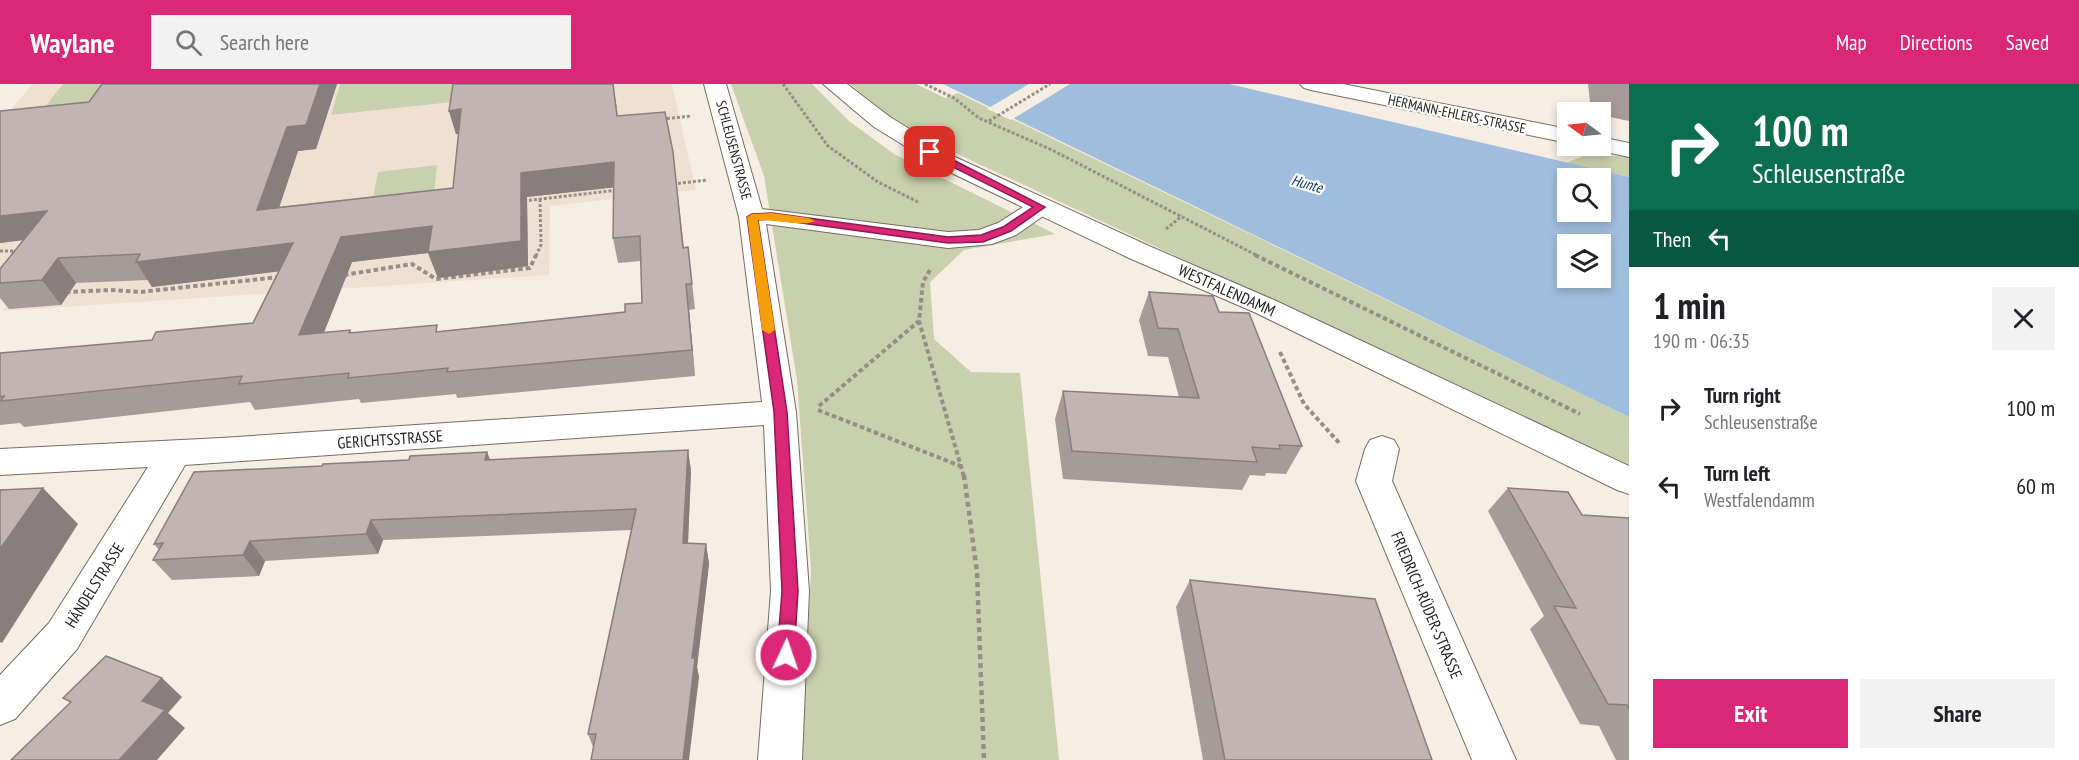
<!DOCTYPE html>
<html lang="en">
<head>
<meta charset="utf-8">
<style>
  :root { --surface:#fff; --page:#f2f2f2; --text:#202124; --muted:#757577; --accent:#db2777 }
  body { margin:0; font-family:"PT Sans Narrow",sans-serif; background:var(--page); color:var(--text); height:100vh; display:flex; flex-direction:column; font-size:22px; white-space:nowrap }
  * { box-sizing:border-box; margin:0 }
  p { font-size:20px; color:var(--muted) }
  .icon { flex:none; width:33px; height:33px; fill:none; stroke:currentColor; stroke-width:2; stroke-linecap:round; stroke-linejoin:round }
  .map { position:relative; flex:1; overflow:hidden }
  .panel { display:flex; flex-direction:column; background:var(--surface); width:450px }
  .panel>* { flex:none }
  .top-card { background:#0b6e4f; color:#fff; overflow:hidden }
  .needle { width:39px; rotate:285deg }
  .buttons { position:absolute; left:1557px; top:18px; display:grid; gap:12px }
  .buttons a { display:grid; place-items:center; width:54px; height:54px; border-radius:0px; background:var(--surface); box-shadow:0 3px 9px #0003; font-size:30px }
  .pin { position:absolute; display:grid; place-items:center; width:51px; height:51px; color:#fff; margin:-26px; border-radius:12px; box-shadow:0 3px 9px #0006 }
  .me { position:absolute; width:66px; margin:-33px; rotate:3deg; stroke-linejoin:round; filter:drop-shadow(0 0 4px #0008) }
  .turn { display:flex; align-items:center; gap:21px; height:126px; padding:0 24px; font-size:27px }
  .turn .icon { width:78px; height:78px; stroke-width:2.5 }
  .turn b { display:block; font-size:42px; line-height:51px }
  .then { display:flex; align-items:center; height:57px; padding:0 24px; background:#0003; gap:12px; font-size:22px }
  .round { display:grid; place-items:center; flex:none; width:63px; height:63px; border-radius:0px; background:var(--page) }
  .head { display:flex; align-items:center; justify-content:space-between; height:102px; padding:0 24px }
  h1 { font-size:36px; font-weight:700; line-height:45px }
  .primary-button { display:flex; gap:12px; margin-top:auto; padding:12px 24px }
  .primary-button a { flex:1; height:69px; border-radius:0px; background:var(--accent); color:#fff; font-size:24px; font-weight:700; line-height:69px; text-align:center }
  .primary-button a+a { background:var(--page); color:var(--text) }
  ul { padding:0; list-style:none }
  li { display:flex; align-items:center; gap:18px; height:78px; padding:0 24px }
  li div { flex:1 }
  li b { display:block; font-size:22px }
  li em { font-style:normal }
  header { display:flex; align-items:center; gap:36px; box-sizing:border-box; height:84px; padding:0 30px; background:var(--accent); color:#fff }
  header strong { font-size:28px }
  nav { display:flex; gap:33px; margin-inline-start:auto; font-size:21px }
  .search { width:420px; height:54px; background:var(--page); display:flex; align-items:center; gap:15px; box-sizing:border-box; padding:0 21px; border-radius:0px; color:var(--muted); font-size:22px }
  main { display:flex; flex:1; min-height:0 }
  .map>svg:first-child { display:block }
</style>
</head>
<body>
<header>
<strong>Waylane</strong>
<div class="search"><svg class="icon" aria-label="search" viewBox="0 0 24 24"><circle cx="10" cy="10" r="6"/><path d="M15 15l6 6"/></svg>Search here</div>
<nav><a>Map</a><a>Directions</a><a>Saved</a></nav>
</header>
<main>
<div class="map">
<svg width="1629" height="676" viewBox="0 0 1629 676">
  <rect width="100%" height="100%" fill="#f6ede3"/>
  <!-- built -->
  <polygon fill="#efe1d1" points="33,0 672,0 696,106 550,122 549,191 3,227 24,200 0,201 0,38"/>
  <!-- green -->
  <g fill="#c9d0ad">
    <polygon points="63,0 115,0 88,37 29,43"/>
    <polygon points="340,0 454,0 452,18 331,31"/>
    <polygon points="731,0 812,0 849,37 894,70 1055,150 964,166 930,198 934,255 971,288 1020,289 1059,676 802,676 811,485 797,296 764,92"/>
    <polygon points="850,0 916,0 945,14 958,9 1629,333 1629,384 934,59 886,30"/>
    <polygon points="1588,70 1629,73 1629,93 1566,79"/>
    <polygon points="437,81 434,112 372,119 378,88"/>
  </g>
  <!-- water -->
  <path fill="#9fbddd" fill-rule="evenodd" d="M943,0H1229L1629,93V333ZM1568,94H1600V128H1568ZM1568,160H1600V194H1568Z"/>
  <!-- pier -->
  <polygon fill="#f6ede3" points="1029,0 1070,0 1011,36 987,25"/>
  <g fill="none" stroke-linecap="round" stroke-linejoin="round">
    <!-- minor casing -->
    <g stroke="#746c63" stroke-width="2">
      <g id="minor">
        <polygon points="704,0 726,0 762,125 948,148 979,146 998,139 1031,118 1040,115 1049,118 1053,123 1049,128 1016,151 992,160 948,164 766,140 796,328 809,507 802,676 758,676 771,507 764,341 185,381 77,565 15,635 0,641 0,591 49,539 148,383 0,391 0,365 221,354 762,318 739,133"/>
        <polygon points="1300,0 1343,0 1568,45 1568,59 1311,6 1304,4"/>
        <polygon points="1600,53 1629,59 1629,73 1592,65 1589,62 1600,62"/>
        <polygon points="1382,352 1394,356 1399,365 1392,397 1516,676 1472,676 1356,397 1365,365 1370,356"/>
      </g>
    </g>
    <!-- tertiary casing -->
    <g stroke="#746c63" stroke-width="2">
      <polygon id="tertiary" points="823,0 847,0 890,33 955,73 1149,162 1274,216 1629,382 1629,410 1617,406 1254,228 1129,174 939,83 874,43"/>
    </g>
    <!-- path-far2 -->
    <g stroke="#958e87" stroke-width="3" stroke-dasharray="3 2" stroke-linecap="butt">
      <polyline points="783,0 828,62 878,98 920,119"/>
      <polyline points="925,0 954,14 979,34 1050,65 1258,172"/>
      <polyline points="662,35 691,32"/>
      <polyline points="989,37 1050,0"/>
      <polyline points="673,100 707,96"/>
      <polyline points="524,117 618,106"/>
      <polyline points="1166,145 1182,132"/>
      <polyline points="0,167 17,167"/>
      <polyline points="536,172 541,161 540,115"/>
    </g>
    <!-- path-far1 -->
    <g stroke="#958e87" stroke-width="4" stroke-dasharray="4.5 3" stroke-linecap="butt">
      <polyline points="1255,171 1580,330"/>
      <polyline points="930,186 923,198 919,237 964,393"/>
      <polyline points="344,191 412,180 436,195 530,184 536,171"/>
      <polyline points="66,208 111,206 140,208 279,193"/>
      <polyline points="1280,268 1304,320 1341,361"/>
      <polyline points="819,322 919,237"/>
      <polyline points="818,326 963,383"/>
    </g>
    <!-- path -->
    <polyline stroke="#958e87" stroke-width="4.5" stroke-dasharray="5 4" stroke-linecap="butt" points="964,391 977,488 984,676"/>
    <!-- minor -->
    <use href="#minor" fill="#fff" fill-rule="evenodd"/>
    <!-- tertiary -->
    <use href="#tertiary" fill="#fff" fill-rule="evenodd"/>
  </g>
  <!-- wall -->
  <g fill="#a79b99" fill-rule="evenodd">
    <path d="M102,0H337L316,65L298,67L279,123L453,104L459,50H456L449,27L453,0H613L618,32L673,68L684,164L688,163L695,225L689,226L695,292L457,314L456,310L361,319L359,315L255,326L250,318L24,343L20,339L0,341V269L152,256L253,239L279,187L152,203L148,196L76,199L61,221L9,225L0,214V185L23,156L0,159L89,18ZM614,103L613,154L618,179L641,177L642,219L625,228L440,247L352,249L350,246L324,248L352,178L428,169L438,194L528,182L527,113Z"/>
    <polygon points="1588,0 1629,0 1629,37 1600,31 1600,28 1591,28"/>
    <polygon points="1149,208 1219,228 1302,362 1286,390 1266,389 1265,392 1250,391 1242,406 1063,395 1055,335 1063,307 1179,313 1168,273 1148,272 1139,236"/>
    <polygon points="688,366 691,387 688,459 706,460 709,480 697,583 699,593 593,663 588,650 631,446 383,456 378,470 265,477 259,492 172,496 153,476 159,466 154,460 322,382 409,376 487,368 490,376"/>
    <polygon points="1508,404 1582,431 1629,434 1629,676 1616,676 1599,642 1580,640 1530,545 1544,532 1488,427"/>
    <polygon points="1190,496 1432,676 1203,676 1176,523"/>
  </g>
  <!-- shaded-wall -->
  <g fill="#887e7d">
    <polygon points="320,0 337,0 316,65 298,67 270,151 257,126 287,43"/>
    <polygon points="461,25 468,49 456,50 449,27"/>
    <polygon points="614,78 618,103 527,113 528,182 438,194 428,169 352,178 313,276 299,251 341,153 521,89"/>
    <polygon points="47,127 64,151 0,159 0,132"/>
    <polygon points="293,159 306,184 152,203 136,178"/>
    <polygon points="58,174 76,199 61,221 42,196"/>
    <polygon points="686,200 689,226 695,292 692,266"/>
    <polygon points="688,366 691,387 687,480 683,459"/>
    <polygon points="487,368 495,389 485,376"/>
    <polygon points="43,404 78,440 2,559 0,558 0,465"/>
    <polygon points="371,436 383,456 378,470 366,450"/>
    <polygon points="250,457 265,477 259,492 243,471"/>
    <polygon points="706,460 709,480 697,583 699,593 689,676 683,676 692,574"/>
    <polygon points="162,594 182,613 168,629 185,644 157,676 119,676 142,617"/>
  </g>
  <!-- building -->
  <g fill="#c2b4b2" stroke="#887e7d" stroke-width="1.5" fill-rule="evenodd">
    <path d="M102,0H320L306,41L287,43L257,126L453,104L461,25L449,27L453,0H613L617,32L665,28L673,68L683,164L688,163L692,200H686L692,266L447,288L448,284L348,294L349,289L239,300L242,292L1,317L4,312L0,313V269L152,256L156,248L253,239L293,159L136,178L140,170L58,174L42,196L0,199V185L47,127L0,132V27L89,18ZM614,78L613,154L640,152L642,219L625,220V228L436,248L437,241L349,249L350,246L299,251L341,153L432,142L428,168L521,157V89Z"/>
    <polygon points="1149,208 1213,212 1219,228 1249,229 1302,362 1279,361 1280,365 1252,363 1257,378 1072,367 1063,307 1199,314 1178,245 1158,244"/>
    <polygon points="688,366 683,459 706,460 692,574 695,574 683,676 591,676 596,650 588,650 636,425 371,436 366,450 250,457 243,471 153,476 163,459 154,460 194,388 322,382 323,380 409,376 410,372 487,368 485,376"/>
    <polygon points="43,404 0,465 0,406"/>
    <polygon points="1508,404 1568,408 1582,431 1629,434 1629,625 1627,621 1608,620 1554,522 1576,524"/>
    <polygon points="1190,496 1375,515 1432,676 1225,676"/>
    <polygon points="106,572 162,594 142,617 165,626 119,676 11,676 71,618 63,614"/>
  </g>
  <!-- route -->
  <polygon fill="#db2777" stroke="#8e194d" stroke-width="1.5" points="927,66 934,66 1045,123 1011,147 983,158 948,159 772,135 758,136 787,328 798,507 794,571 792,576 786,578 780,576 777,571 782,507 774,328 747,133 752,130 772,129 948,153 981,151 1003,143 1033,123 927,70"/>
  <!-- slow -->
  <path fill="#f59e0b" d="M772,129L809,134L815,137C806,143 771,135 758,136L775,246L769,250L762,246L747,133L752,130Z"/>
  <g text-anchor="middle" stroke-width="4.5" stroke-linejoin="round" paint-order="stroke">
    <!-- far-street labels -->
    <g font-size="14" fill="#201d19" stroke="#fff">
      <text transform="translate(1457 30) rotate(12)" y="5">HERMANN-EHLERS-STRASSE</text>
      <text transform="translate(734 66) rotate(75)" y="5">SCHLEUSENSTRASSE</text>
    </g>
    <!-- far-water labels -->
    <g font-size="15" font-style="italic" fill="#0f3b65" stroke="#fff">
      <text transform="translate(1307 100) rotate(16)" y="5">Hunte</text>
    </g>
    <!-- street labels -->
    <g font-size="16" fill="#201d19" stroke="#fff">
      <text transform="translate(1227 206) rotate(24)" y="6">WESTFALENDAMM</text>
      <text transform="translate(390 355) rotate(-4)" y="6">GERICHTSSTRASSE</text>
      <text transform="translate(94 501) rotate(-58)" y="6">HÄNDELSTRASSE</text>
      <text transform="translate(1427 521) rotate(67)" y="6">FRIEDRICH-RÜDER-STRASSE</text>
    </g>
  </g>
</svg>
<div class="buttons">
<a><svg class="needle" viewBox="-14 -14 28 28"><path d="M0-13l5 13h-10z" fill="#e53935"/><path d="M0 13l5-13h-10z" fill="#757577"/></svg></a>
<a><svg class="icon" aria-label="search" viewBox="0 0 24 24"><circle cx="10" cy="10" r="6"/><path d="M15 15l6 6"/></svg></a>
<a><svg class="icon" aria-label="layers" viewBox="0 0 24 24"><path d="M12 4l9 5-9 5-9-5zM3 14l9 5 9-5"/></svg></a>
</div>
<div class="pin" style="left:930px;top:68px;background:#d93025"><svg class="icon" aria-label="arrive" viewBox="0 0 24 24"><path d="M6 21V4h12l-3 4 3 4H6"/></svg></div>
<svg class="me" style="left:786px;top:571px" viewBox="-20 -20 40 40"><circle r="17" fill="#db2777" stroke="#fff" stroke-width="3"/><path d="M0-11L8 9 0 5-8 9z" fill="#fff"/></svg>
</div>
<section class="panel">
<div class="top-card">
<div class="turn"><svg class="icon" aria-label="right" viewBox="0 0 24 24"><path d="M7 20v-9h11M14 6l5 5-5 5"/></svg><div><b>100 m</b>Schleusenstraße</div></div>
<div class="then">Then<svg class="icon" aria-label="left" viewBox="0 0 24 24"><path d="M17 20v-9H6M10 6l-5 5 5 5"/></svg></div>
</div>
<div class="head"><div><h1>1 min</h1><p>190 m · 06:35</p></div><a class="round"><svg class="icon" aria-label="close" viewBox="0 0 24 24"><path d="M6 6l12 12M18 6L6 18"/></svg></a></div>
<ul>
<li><svg class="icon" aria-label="right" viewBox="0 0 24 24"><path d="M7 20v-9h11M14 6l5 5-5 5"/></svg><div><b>Turn right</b><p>Schleusenstraße</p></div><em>100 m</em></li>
<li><svg class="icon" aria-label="left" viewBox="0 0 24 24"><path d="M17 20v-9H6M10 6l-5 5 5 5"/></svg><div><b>Turn left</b><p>Westfalendamm</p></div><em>60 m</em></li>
</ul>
<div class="primary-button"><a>Exit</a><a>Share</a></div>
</section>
</main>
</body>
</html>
